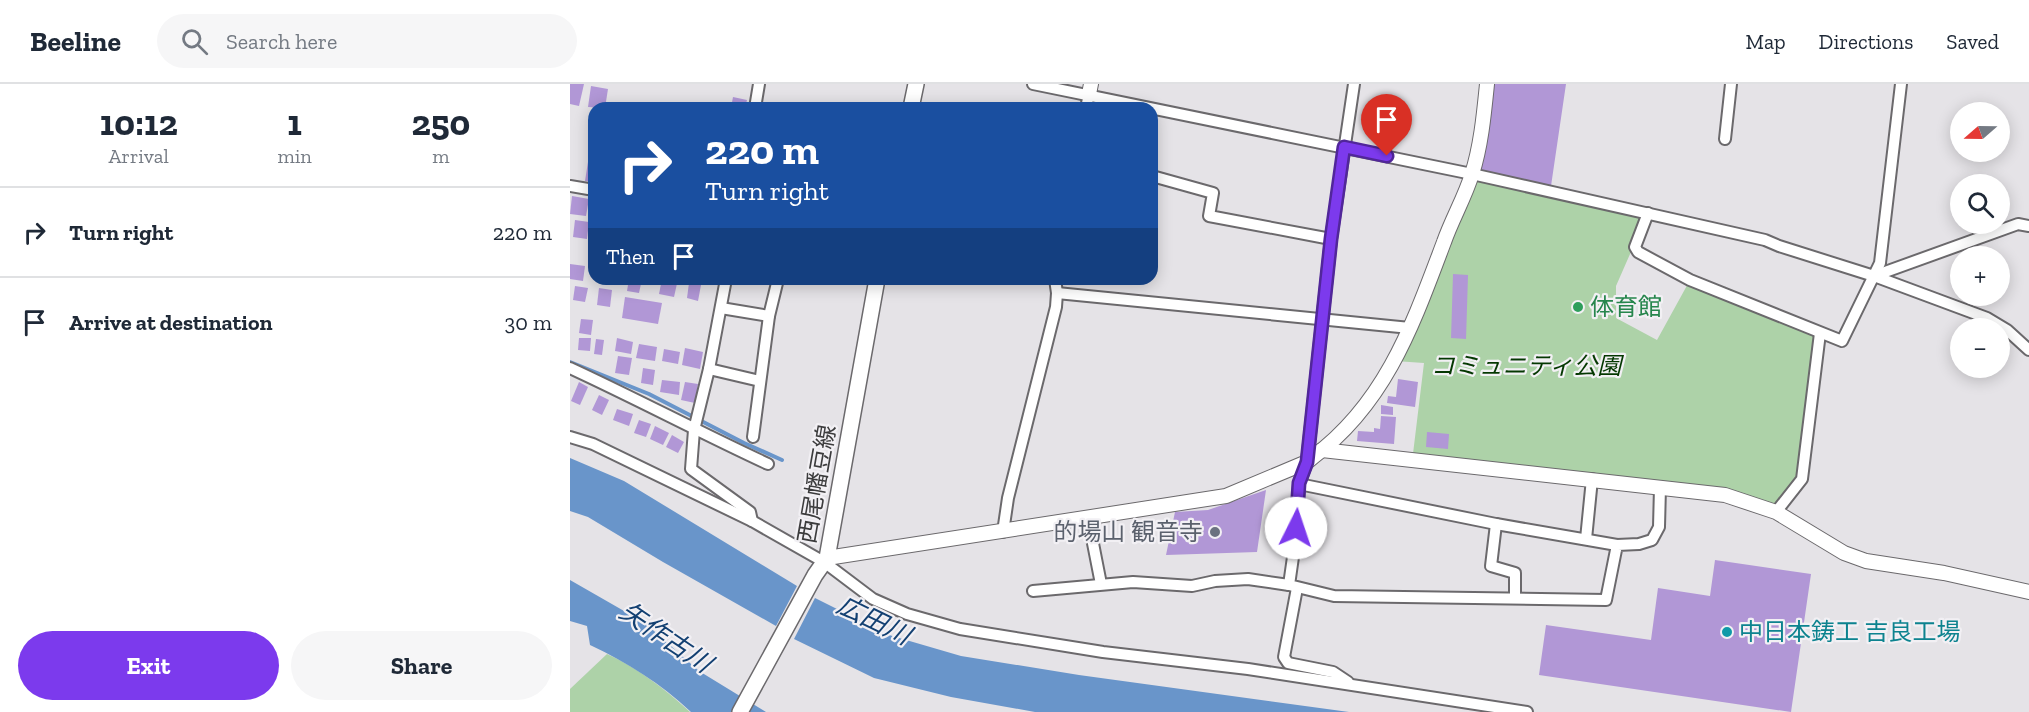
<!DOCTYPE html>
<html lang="en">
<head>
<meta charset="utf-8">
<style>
  :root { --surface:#fff; --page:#f6f6f7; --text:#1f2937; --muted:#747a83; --line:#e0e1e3; --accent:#7c3aed }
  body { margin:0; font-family:"Zilla Slab","Noto Sans JP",serif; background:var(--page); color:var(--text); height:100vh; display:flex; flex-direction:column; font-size:22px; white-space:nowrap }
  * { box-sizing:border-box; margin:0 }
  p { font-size:20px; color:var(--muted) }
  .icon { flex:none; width:33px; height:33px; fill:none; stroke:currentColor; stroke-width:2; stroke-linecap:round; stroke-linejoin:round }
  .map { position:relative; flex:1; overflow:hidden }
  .details { display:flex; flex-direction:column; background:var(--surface); width:570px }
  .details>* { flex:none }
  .hud { position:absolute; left:18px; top:18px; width:570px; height:183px; border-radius:18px; box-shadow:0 3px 15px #0003; background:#1a4fa0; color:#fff; overflow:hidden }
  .needle { width:39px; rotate:250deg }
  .controls { position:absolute; left:1380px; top:18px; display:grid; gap:12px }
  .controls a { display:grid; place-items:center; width:60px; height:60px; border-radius:50%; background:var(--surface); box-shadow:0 3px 15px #0003; font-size:30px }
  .pin { position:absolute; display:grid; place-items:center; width:51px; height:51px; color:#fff; margin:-62px -26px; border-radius:50% 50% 50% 0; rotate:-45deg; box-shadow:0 0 6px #0007 }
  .pin .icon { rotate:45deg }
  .me { position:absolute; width:66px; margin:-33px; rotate:4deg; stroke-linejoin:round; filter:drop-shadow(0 0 4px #0008) }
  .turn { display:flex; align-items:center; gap:21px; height:126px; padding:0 18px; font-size:27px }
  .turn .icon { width:78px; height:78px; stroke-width:2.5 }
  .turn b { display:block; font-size:42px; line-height:51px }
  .then { display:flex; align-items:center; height:57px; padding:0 18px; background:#0003; gap:12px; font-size:22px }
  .eta { display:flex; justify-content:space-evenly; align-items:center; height:102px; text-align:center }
  .eta b { font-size:36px; font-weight:800; line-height:42px }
  .button { display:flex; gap:12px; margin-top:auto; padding:12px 18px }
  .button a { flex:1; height:69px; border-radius:36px; background:var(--accent); color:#fff; font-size:24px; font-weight:800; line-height:69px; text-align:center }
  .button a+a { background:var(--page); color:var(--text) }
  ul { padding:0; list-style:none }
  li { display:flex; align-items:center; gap:18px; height:90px; padding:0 18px; border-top:2px solid var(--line) }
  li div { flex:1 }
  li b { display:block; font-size:22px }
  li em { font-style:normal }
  header { display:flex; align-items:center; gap:36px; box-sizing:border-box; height:84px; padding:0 30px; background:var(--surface); border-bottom:2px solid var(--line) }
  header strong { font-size:28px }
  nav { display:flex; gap:33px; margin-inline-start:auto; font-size:21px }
  .search { width:420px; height:54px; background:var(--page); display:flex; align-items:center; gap:15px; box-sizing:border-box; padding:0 21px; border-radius:33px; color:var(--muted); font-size:22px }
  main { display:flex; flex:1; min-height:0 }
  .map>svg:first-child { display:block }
</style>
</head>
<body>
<header>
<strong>Beeline</strong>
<div class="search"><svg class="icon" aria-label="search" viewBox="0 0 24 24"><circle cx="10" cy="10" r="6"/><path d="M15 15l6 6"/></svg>Search here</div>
<nav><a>Map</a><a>Directions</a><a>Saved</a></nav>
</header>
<main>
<section class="details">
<div class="eta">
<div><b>10:12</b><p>Arrival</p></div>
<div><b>1</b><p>min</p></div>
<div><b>250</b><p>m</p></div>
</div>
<ul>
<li><svg class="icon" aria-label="right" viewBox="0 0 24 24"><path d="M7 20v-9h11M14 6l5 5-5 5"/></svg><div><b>Turn right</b></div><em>220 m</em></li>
<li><svg class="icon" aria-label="arrive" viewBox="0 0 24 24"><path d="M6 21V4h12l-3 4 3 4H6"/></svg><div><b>Arrive at destination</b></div><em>30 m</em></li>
</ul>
<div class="button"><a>Exit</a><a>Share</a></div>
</section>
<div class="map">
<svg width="1459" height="628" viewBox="0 0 1459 628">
  <rect width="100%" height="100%" fill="#e5e3e7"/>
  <!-- green -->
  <g fill="#add2a8">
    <polygon points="902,90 1078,129 1046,202 1046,234 1087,256 1120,196 1250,249 1232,395 1206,428 1155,411 842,378 854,279 825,277"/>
    <path d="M37,570C68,584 95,605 120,628H0V605Z"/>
  </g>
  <!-- water -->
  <g fill="#6995ca">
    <polygon points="0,374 54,397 227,502 206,542 93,478 18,433 0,427"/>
    <path d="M0,496L75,539L129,587L196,628H121C90,599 58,579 20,561L17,542L0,537Z"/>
    <polygon points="245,514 319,551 391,572 509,591 779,628 465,628 381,613 304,594 224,555"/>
  </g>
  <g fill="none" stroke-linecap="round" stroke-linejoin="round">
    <!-- stream -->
    <polyline stroke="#6995ca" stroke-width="4" points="0,278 79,310 174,359 212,376"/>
  </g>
  <!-- building -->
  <g fill="#b197d6">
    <polygon points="0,0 14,0 9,22 0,20"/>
    <polygon points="921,0 996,0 981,102 923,91 923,89 909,85"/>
    <polygon points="21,2 38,5 35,24 18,23"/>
    <polygon points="163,13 177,16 175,24 161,24"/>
    <polygon points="18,78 24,79 23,98 15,97"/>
    <polygon points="2,112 19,115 16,132 0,130"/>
    <polygon points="5,136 19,138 17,155 3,153"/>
    <polygon points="0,180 15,182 13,197 0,195"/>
    <polygon points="883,190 898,191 896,255 881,254"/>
    <polygon points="59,195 72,195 69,209 57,207"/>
    <polygon points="92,195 108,195 104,213 89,210"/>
    <polygon points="119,199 131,201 128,217 117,214"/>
    <polygon points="5,202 18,204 15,218 3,216"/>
    <polygon points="29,204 42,206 40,223 27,221"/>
    <polygon points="55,213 92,219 88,240 52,234"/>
    <polygon points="11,235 23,236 21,251 9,249"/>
    <polygon points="9,254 21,254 20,267 8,266"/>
    <polygon points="47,254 63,258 61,270 45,267"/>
    <polygon points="26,255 34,256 32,271 24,270"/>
    <polygon points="69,260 87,263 85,277 66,274"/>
    <polygon points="115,264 133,268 130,285 112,281"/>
    <polygon points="94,265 110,268 108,280 92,277"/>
    <polygon points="48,272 62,274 59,291 45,289"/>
    <polygon points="73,284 85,286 83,301 71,299"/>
    <polygon points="828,295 848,298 845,323 817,319 818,312 826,313"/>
    <polygon points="92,296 110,298 109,311 90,308"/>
    <polygon points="9,298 18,303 10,321 1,317"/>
    <polygon points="115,298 128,300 125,319 111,316"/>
    <polygon points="29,311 39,316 32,331 22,326"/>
    <polygon points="811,321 823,323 823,331 811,330"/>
    <polygon points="47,325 63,330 59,342 43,336"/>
    <polygon points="811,332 826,333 824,360 787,357 788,347 804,348 804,344 810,345"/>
    <polygon points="69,336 81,340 76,353 64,349"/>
    <polygon points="85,342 99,349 93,361 80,355"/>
    <polygon points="857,348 879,350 878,365 856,363"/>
    <polygon points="102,351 114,358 108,369 96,363"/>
    <polygon points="696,406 687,468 596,471 605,428 638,426"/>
    <polygon points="1145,476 1241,490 1221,628 969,591 976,541 1081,556 1088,504 1140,512"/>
  </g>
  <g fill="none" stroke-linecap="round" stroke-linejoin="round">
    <!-- minor casing -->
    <g stroke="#6b696c" stroke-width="14">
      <g id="minor">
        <polyline points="463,0 902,90 1195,156 1209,162 1304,192 1417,234 1437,246 1459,266"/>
        <polyline points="784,0 761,155 737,378 729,400 724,466 719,501 764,512 1036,516 1047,461 1069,460 1082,456 1089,443 1090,403"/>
        <polyline points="185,24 189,0"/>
        <polyline points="516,24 519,10"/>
        <polyline points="1155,55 1161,0"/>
        <polyline points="582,92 643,109 639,132 761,155"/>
        <polyline points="0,102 24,106"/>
        <polyline points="1078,129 1065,163 1068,168 1120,196 1272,257 1310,179 1331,0"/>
        <polyline points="1304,192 1448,140 1459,142"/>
        <polyline points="156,195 139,285 124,346 121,385 180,428 182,437"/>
        <polyline points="487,209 840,244"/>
        <polyline points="151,224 199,232"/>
        <path d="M0,284C67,315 131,349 198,380"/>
        <polyline points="139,285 190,297"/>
        <polyline points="0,353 23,360 182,437 254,478 303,515 337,530 390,545 533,568 678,585 957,628"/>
        <polyline points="183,353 199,232 208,195"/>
        <polyline points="729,400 926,440 1047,461"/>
        <polyline points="1206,428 1232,395 1250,249"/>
        <polyline points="518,434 531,500"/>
        <polyline points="926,440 921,482 945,489 945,514"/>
        <polyline points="433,448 438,414 486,223 487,209 485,195"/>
        <polyline points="1016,455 1022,395"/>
        <polyline points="727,504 714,573 718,579 763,588 778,598"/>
        <polyline points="463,507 563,498 622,502 645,497 678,495 719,501"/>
      </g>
    </g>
    <!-- tertiary casing -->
    <g stroke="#6b696c" stroke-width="16">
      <g id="tertiary">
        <polyline points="519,10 521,0"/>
        <polyline points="752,366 1155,411 1206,428 1274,469 1296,477 1374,489 1459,508"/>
        <path d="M257,474L656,412L737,378L743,373C816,319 843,240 874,158C882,135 895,113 902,90C911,62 914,30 917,0"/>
      </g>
    </g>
    <!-- secondary casing -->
    <g stroke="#6b696c" stroke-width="18">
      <g id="secondary">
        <polyline points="341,24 346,0"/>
        <polyline points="170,628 245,491 257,474 307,195"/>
      </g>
    </g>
    <!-- minor -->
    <use href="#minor" stroke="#fff" stroke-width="10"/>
    <!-- tertiary -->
    <use href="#tertiary" stroke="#fff" stroke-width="14"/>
    <!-- secondary -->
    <use href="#secondary" stroke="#fff" stroke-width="15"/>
  </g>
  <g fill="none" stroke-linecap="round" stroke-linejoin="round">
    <!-- route casing -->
    <g stroke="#51269a" stroke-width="15">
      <polyline id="route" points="726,444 729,399 737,378 761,155 774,63 817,72"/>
    </g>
    <!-- route -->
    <use href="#route" stroke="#7c3aed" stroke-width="10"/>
  </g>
  <!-- markers -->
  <circle fill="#2e9e5b" stroke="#f2f0f4" stroke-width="2" cx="1008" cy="223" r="6"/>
  <circle fill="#6b7280" stroke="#f2f0f4" stroke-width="2" cx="645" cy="448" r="6"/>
  <circle fill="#0f9aa8" stroke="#f2f0f4" stroke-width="2" cx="1157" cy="548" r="6"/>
  <g text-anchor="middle" stroke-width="4.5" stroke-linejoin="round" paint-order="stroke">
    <!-- leisure labels -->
    <g font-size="24" fill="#27864d" stroke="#f2f0f4" text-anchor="start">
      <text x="1020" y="231">体育館</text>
    </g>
    <!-- park labels -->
    <g font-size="24" font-style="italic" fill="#043801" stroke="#f2f0f4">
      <text x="956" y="290">コミュニティ公園</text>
    </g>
    <!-- street labels -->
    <g font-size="24" fill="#3c3c3d" stroke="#f2f0f4">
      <text transform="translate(247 400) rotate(-80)" y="8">西尾幡豆線</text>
    </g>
    <!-- worship labels -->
    <g font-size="24" fill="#5b616d" stroke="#f2f0f4" text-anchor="end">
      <text x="633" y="456">的場山 観音寺</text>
    </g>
    <!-- culture labels -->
    <g font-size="24" fill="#0d838f" stroke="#f2f0f4" text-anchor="start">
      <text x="1169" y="556">中日本鋳工 吉良工場</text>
    </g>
    <!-- water labels -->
    <g font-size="26" font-style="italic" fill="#134072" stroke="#f2f0f4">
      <text transform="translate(304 536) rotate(26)" y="9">広田川</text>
      <text transform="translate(96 553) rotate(34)" y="9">矢作古川</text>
    </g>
  </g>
</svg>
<div class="controls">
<a><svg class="needle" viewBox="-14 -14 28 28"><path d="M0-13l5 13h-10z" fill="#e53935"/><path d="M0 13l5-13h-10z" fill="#747a83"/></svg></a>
<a><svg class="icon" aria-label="search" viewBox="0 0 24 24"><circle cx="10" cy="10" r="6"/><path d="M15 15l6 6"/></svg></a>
<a>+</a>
<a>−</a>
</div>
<div class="pin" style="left:817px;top:72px;background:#d93025"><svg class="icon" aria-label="arrive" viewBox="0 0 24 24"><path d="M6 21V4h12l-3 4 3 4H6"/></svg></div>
<svg class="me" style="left:726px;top:444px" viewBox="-20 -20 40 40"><circle r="19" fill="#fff"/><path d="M0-13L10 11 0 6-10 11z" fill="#7c3aed"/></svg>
<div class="hud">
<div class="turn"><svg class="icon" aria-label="right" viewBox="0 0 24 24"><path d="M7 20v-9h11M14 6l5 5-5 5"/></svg><div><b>220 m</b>Turn right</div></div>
<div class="then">Then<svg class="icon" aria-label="arrive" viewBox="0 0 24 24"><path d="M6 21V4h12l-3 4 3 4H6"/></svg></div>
</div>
</div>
</main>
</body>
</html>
